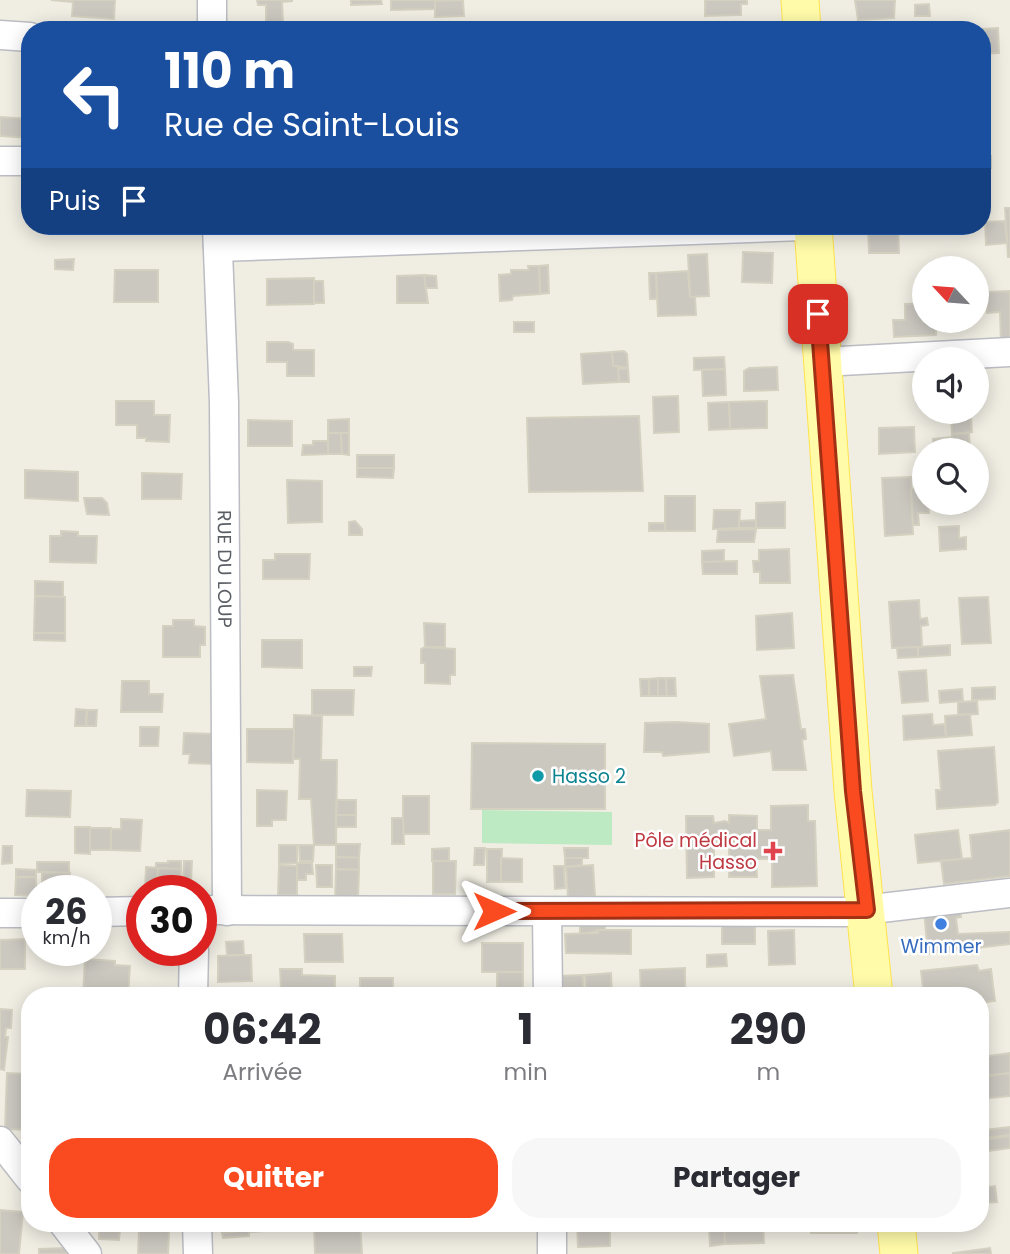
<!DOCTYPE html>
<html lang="fr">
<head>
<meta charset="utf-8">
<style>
  :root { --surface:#fff; --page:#f7f7f7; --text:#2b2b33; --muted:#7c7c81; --accent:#fa4a1f }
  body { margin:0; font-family:Poppins,sans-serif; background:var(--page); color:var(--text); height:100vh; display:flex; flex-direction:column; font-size:26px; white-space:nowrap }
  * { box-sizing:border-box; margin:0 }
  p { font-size:23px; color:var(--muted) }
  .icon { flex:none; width:38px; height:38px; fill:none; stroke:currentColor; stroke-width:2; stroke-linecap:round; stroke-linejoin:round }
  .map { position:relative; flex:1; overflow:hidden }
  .sheet { position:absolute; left:21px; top:987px; width:968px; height:245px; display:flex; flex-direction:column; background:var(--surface); border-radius:28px; box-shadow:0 4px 18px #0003 }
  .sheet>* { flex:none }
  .hud { position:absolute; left:21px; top:21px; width:970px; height:214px; border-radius:28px; box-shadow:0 4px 18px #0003; background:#1a4fa0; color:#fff; overflow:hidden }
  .needle { width:46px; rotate:296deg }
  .controls { position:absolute; left:912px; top:256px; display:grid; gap:14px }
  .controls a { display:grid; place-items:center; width:77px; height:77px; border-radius:50%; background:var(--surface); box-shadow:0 4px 18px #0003; font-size:35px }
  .speed { position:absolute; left:21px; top:875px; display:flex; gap:14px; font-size:35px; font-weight:700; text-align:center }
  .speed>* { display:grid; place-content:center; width:91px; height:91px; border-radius:50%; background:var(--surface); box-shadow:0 4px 18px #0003; line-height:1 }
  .speed small { font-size:18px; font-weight:400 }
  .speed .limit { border:10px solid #d22; background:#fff; color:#111 }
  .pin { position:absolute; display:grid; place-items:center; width:60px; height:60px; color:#fff; margin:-30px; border-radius:14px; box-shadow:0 4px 10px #0006 }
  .me { position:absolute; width:77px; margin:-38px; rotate:90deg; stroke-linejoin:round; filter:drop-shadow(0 0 5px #0008) }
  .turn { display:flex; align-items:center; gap:24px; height:147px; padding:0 28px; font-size:32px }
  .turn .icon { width:91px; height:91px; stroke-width:2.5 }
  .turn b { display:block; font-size:49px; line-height:60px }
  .then { display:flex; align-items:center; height:66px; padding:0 28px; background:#0003; gap:14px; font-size:26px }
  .eta { display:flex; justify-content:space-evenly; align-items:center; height:119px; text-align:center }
  .eta b { font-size:42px; font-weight:700; line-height:49px }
  .action { display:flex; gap:14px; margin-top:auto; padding:14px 28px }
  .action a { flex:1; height:80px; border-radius:28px; background:var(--accent); color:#fff; font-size:28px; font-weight:700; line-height:80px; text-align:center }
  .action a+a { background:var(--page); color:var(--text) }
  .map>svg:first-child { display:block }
</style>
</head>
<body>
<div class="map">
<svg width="1010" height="1254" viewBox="0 0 1010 1254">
  <rect width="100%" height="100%" fill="#f0eee3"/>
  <!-- green -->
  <polygon fill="#bdeac2" points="482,810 612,812 612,845 482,843"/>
  <!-- building -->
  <g fill="#cbc8c0" stroke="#d5d1c1" stroke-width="2">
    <polygon points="51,0 115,0 114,19 72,16 73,2"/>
    <polygon points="257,0 292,0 292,1 282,2 283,23 266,23 266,5 258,5"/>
    <polygon points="351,0 381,0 382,4 351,5"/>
    <polygon points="391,0 435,0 435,9 391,10"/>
    <polygon points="463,0 464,16 435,17 435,1"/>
    <polygon points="705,0 747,0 747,4 741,4 741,15 705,16"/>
    <polygon points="855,0 895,0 894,18 858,20"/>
    <polygon points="929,4 930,16 915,16 915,5"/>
    <polygon points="998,28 999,53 982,54 982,30 965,30"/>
    <polygon points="0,117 30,119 30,138 0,136"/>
    <polygon points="983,140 984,156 991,156 991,168 982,168"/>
    <polygon points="1005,208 1010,208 1010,257 1008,257"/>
    <polygon points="1005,221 1007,243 986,245 985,222"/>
    <rect x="234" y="226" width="29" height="4"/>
    <polygon points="898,226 899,253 869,253 868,227"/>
    <polygon points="743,252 773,253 772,283 742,282"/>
    <polygon points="707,254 709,296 690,297 688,255"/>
    <polygon points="74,259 73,270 55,269 55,260"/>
    <polygon points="548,265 549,293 540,294 539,266"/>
    <polygon points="528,266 539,266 540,294 513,296 512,300 500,301 499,275 511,274 511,270 529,270"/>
    <polygon points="115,270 158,270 158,302 114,302"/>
    <polygon points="688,271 690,297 695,297 696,315 658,316 656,273"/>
    <polygon points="649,273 656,273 657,299 650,299"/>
    <polygon points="424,275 436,276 437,288 425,288"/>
    <polygon points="424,275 428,303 397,303 397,276"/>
    <polygon points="314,278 314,304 267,305 267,279"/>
    <polygon points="314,281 323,281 324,303 314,303"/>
    <polygon points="1010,291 1010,344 1001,344 1000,312 987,313 987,292"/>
    <polygon points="924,303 924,320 936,320 936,335 894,337 893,320 905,320 905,304"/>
    <rect x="514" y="322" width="20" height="10"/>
    <polygon points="267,342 288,342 293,344 293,350 314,350 314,376 287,376 287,362 267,362"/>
    <polygon points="624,351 627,354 628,368 613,366 612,352"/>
    <polygon points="612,352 613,366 618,366 619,382 583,384 581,354"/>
    <polygon points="724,357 725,369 694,370 694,358"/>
    <polygon points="777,367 778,390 744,391 744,371 749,368"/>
    <polygon points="628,368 629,382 619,382 618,369"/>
    <polygon points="725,369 726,395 703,396 702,370"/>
    <polygon points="678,396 679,432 654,433 653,397"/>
    <polygon points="116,401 154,401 154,415 170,415 169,442 146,441 146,438 137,438 137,425 116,425"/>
    <polygon points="767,401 767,428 730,429 729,402"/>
    <polygon points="729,402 730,429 709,430 708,403"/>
    <polygon points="639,416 643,491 529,492 527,418"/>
    <polygon points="971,417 972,432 952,434 951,418"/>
    <polygon points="349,419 349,433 328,433 328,420"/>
    <polygon points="248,420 292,421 292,446 248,446"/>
    <polygon points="914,427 915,452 879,454 879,428"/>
    <polygon points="328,433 341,433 342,454 328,454"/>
    <polygon points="341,433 349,433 349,455 342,454"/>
    <polygon points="969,433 970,449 952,450 952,434"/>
    <polygon points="952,437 952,450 934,450 933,439"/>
    <polygon points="313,441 328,441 328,454 302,455 303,445 313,445"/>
    <rect x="357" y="455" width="37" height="13"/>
    <polygon points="357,468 394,468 393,478 357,477"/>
    <polygon points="25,470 78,472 78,501 25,498"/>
    <polygon points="142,473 182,474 181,499 142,499"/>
    <polygon points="911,477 913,534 885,536 882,478"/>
    <polygon points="287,480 322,481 322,522 288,523"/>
    <polygon points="921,488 922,502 928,502 929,513 918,513 919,525 913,525 911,489"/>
    <rect x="665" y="496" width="30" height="35"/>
    <polygon points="84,498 102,498 107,503 109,515 87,514"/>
    <polygon points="785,502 785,528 756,528 756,503"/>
    <polygon points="945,502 964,502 965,512 945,512"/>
    <polygon points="714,510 740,510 739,528 713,529"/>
    <polygon points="756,520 756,528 739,528 739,521"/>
    <polygon points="355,521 362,529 362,535 349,535 349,522"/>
    <rect x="649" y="523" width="16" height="8"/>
    <polygon points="959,526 959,538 966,537 966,549 940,551 939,527"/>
    <polygon points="756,529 754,542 717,542 718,530"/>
    <polygon points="61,531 78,532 78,536 97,536 96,563 50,562 50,536 61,536"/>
    <polygon points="789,549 790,583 760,583 760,572 754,572 753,561 759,561 759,550"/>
    <polygon points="724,550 724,562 702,562 702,551"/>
    <polygon points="275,554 310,554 309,579 263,579 263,560 275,560"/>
    <polygon points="737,561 737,574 703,574 702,562"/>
    <polygon points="35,581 63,582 63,597 35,596"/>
    <polygon points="35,596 65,597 65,633 34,633"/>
    <polygon points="988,597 991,643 962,644 959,598"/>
    <polygon points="919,600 920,619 927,618 928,625 921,626 922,647 892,648 889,602"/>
    <polygon points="792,613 794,648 757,650 756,616"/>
    <polygon points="173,620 194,620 194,626 205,627 205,645 200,645 200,657 163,657 163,626 173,626"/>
    <polygon points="424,623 445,624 445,647 425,647"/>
    <polygon points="34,633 65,633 65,641 34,640"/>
    <polygon points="262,640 302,640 302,668 262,667"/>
    <polygon points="950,645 950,655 918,657 918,647"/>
    <polygon points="425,647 455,649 455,675 450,675 450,684 425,683 425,663 421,663 421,649"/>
    <polygon points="918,647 918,657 898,658 897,648"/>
    <polygon points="354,667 372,667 371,676 354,676"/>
    <polygon points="926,670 928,701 902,703 899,672"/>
    <polygon points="793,675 801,729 805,729 806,739 802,740 806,770 773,770 771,751 734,756 729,724 766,719 760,676"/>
    <polygon points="658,678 658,696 649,696 649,679"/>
    <polygon points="658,678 666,678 667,696 658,696"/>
    <polygon points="666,678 675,678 676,696 667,696"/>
    <polygon points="640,679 649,679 649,696 641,696"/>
    <polygon points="122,681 149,681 149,694 163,694 162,712 121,712"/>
    <polygon points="995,687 995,699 972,700 972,688"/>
    <polygon points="962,689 963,701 940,703 939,691"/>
    <polygon points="312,690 354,690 353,715 312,715"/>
    <polygon points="977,701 978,714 958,715 958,702"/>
    <polygon points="76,709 87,710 86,726 75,726"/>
    <polygon points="87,710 97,710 96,726 86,726"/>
    <polygon points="932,714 933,725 945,724 946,737 904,740 903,716"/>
    <polygon points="970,714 972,735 946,737 945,716"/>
    <polygon points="294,715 322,716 321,760 337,760 336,845 314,845 311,799 299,799 300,759 293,759"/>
    <polygon points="677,722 709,724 709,752 663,756 662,752 644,752 645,723"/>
    <polygon points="140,727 159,727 158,746 140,746"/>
    <polygon points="247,729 294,729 293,763 247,762"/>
    <polygon points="184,733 214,734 213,764 189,763 190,754 183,754"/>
    <polygon points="472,743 605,744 605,809 471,809"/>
    <polygon points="994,747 998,802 995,805 937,809 936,790 941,790 938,751"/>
    <polygon points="27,790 71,791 70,817 26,816"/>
    <polygon points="257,790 287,791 286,820 272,820 272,826 257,826"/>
    <rect x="403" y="796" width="26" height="38"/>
    <polygon points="337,800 356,800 356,815 336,815"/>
    <polygon points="808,805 808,821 815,821 817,886 772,887 772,859 756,859 757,877 729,877 729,842 714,842 714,877 687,878 686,816 713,816 714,823 725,821 729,823 729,815 757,816 757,830 771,830 771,806"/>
    <rect x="336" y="815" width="20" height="12"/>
    <polygon points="392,818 403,818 404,844 392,844"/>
    <polygon points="121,819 142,820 140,851 111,850 111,829 121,829"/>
    <polygon points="75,827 90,827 90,854 75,853"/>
    <rect x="90" y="828" width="21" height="22"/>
    <polygon points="958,830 962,859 918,863 915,835"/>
    <polygon points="1010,830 1010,876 944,884 941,861 972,858 970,835"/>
    <polygon points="336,844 360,844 359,858 336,857"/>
    <polygon points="279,845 297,845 297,863 279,864"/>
    <polygon points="299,845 314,845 313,861 300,861"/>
    <polygon points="3,846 12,846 12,863 2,864"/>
    <polygon points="449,848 449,861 432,861 432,849"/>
    <polygon points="475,848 485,848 484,865 474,865"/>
    <polygon points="564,848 588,848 588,858 565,858"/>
    <polygon points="487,849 502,849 501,882 487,882"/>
    <polygon points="336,857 359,858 359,870 336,869"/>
    <polygon points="501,858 522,859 522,882 501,882"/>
    <polygon points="565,858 582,858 582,865 565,867"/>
    <polygon points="168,861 181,861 181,869 156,868 156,863 168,863"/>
    <polygon points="184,861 192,861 191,882 183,882"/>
    <polygon points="433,861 456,861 455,894 433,894"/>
    <polygon points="37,862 69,862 69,873 37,872"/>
    <polygon points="297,863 312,863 313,874 306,874 306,880 297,880"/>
    <polygon points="279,865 297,866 297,895 278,895"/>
    <polygon points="316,865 332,865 332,887 317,887"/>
    <polygon points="593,865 595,896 568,898 566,867"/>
    <polygon points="554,866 564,866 565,888 555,889"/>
    <polygon points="146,867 158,868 157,891 145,891"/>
    <polygon points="158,868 181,869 180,891 157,891"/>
    <polygon points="16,869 36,870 36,877 16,877"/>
    <polygon points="336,869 359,870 358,900 335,900"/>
    <polygon points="42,872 70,873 69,891 42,891"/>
    <polygon points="16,877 36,877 36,896 15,895"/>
    <polygon points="960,907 961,917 956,918 958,934 1010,932 1010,944 928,954 924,911"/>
    <polygon points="580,924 605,924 605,930 580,934"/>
    <rect x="722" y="924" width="33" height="20"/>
    <polygon points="597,930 631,930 631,954 566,953 565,934 598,933"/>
    <polygon points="794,930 795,964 769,965 768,931"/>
    <polygon points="304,934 342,934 343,962 305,962"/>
    <polygon points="25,939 25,969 0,969 0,940"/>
    <polygon points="243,941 244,955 227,955 226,942"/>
    <rect x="482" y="943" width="41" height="29"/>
    <polygon points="726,954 727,966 707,967 707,955"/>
    <polygon points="244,955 251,955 252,981 218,982 218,956"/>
    <polygon points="85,959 115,961 115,965 130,966 128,996 83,996"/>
    <polygon points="977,965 979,971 991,969 995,1001 980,1003 980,996 924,996 921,971"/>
    <polygon points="685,968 685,991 641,994 640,970"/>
    <polygon points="280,969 302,969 302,975 335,976 335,989 281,988"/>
    <rect x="497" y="972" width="26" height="24"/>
    <polygon points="611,973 612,996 586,996 585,975"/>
    <polygon points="583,975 583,996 558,996 557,976"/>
    <rect x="360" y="978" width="33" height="18"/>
    <polygon points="0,1009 12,1010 11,1028 6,1028 5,1037 8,1037 4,1070 0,1069"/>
    <polygon points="1010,1053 1010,1073 984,1076 981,1057"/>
    <polygon points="7,1073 26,1074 26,1087 30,1087 30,1130 5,1129"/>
    <polygon points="1010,1073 1010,1096 980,1099 980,1077"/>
    <polygon points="1010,1127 1010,1135 985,1138 983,1130"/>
    <polygon points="1010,1136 1010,1148 980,1152 980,1140"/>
    <polygon points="980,1159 984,1159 988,1187 980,1188"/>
    <polygon points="995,1186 997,1202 984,1203 980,1188"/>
    <polygon points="0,1210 23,1212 19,1254 0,1254"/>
    <polygon points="93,1223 163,1223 163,1231 169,1231 168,1254 138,1254 139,1230 93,1227"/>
    <polygon points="221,1223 248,1223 249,1230 222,1233"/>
    <polygon points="248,1223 276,1223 276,1230 249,1232"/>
    <polygon points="314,1223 360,1223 362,1254 315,1254"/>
    <polygon points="577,1223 610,1223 610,1246 578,1247"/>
    <polygon points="763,1223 764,1243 725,1244 724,1224"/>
    <rect x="811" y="1223" width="46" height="10"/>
    <polygon points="709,1225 724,1225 725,1244 710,1246"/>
    <polygon points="99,1228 120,1229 119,1240 99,1239"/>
    <polygon points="249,1230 249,1236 223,1238 222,1233"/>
    <polygon points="66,1248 67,1254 39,1254 39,1249"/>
    <polygon points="990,1248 991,1254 953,1254 953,1253"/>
  </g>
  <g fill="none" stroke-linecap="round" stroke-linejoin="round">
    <!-- minor casing -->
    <g stroke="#bbbdc3" stroke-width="31">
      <g id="minor">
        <polyline points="212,0 212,30"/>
        <polyline points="0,35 30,37"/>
        <polyline points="0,161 30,161"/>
        <path id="s1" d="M217,226L224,402L227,911"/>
        <polyline points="218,247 802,226"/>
        <polyline points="822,362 1010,352"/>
        <polyline points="201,910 847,912 1010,893"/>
        <polyline points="96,912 142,911"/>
        <polyline points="547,912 548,996"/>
        <polyline points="0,913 37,913"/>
        <polyline points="193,996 194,950"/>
        <polyline points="0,1141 30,1179"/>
        <polyline points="63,1223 87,1254"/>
        <polyline points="197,1223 198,1254"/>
        <polyline points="552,1223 552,1254"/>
      </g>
    </g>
    <!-- major casing -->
    <g stroke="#ffe24d" stroke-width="39">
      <g id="major">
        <polyline points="800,0 802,30"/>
        <polyline points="813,226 853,791 874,996"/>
        <polyline points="896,1223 899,1254"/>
      </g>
    </g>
    <!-- minor -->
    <use href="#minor" stroke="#fff" stroke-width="28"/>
    <!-- major -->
    <use href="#major" stroke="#fffba9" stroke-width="37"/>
  </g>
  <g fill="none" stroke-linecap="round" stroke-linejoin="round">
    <!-- route casing -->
    <g stroke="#a23014" stroke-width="18">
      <polyline id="route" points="494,911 867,910 853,791 818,314"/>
    </g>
    <!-- route -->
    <use href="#route" stroke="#fa4a1f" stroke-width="12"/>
  </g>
  <!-- markers -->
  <circle fill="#0f9aa8" stroke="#fff" stroke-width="2.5" cx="538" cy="776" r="7"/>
  <path fill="#e0444e" stroke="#fff" stroke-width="2.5" d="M769.5 840.5h7v7h7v7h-7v7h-7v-7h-7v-7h7z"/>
  <circle fill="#3f7fe0" stroke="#fff" stroke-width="2.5" cx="941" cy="924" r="7"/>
  <g text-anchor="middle" stroke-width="5" stroke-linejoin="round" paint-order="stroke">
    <!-- street labels -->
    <g font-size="19" fill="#5b5f65" stroke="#fff">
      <text dy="7" stroke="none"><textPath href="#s1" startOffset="343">RUE DU LOUP</textPath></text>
    </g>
    <!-- culture labels -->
    <g font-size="19" fill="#0d838f" stroke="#fff" text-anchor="start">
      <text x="552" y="783">Hasso 2</text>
    </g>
    <!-- health labels -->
    <g font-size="19" fill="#be3a42" stroke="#fff" text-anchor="end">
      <text x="757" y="847">Pôle médical<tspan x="757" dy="22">Hasso</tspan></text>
    </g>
    <!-- shop labels -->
    <g font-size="19" fill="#366cbe" stroke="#fff">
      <text x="941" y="953">Wimmer</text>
    </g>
  </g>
</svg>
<div class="controls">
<a><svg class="needle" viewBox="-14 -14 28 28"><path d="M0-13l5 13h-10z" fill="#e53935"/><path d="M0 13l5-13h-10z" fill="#7c7c81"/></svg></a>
<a><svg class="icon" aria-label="sound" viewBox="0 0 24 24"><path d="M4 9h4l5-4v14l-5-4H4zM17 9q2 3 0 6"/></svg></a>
<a><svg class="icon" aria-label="search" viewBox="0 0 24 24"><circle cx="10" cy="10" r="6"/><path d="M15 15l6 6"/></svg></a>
</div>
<div class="speed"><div>26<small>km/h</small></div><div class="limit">30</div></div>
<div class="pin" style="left:818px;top:314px;background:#d93025"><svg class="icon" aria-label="arrive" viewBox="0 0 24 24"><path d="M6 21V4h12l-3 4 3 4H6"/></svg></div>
<svg class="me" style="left:494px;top:911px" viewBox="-20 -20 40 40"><path d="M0-17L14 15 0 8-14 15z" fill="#fa4a1f" stroke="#fff" stroke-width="4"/></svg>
<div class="hud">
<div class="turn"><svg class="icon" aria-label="left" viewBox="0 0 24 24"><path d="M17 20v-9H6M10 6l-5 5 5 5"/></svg><div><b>110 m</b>Rue de Saint-Louis</div></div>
<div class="then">Puis<svg class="icon" aria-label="arrive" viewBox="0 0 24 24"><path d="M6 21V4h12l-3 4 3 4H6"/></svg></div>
</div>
<section class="sheet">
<div class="eta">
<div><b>06:42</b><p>Arrivée</p></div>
<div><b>1</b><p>min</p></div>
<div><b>290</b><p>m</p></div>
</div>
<div class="action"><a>Quitter</a><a>Partager</a></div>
</section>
</div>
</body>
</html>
